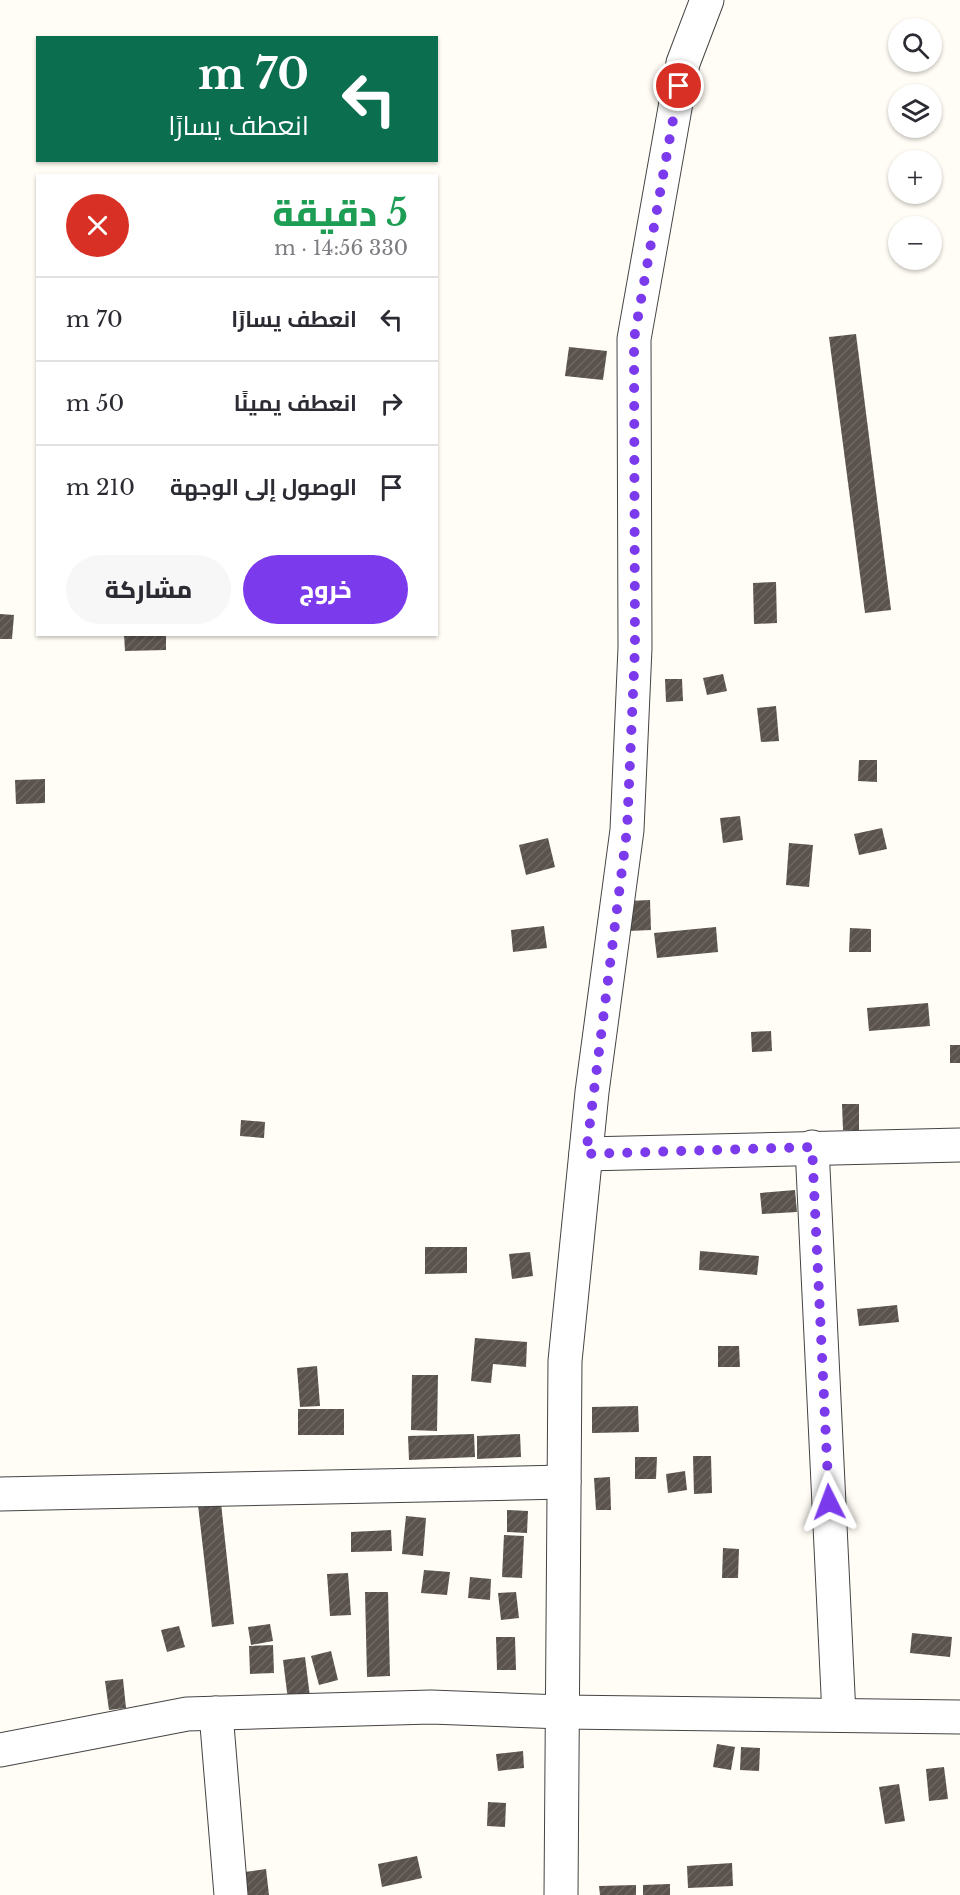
<!DOCTYPE html>
<html lang="ar">
<head>
<meta charset="utf-8">
<style>
  :root { --surface:#fff; --page:#f7f7f7; --text:#2b2b33; --muted:#7c7c81; --line:#e1e1e2; --accent:#7c3aed }
  body { margin:0; font-family:"Libre Baskerville",Cairo,serif; background:var(--page); color:var(--text); direction:rtl; height:100vh; display:flex; flex-direction:column; font-size:22px; white-space:nowrap }
  * { box-sizing:border-box; margin:0 }
  p { font-size:20px; color:var(--muted) }
  .icon { flex:none; width:33px; height:33px; fill:none; stroke:currentColor; stroke-width:2; stroke-linecap:round; stroke-linejoin:round }
  .map { position:relative; flex:1; overflow:hidden; direction:ltr }
  .side { position:absolute; left:36px; top:174px; width:402px; height:462px; display:flex; flex-direction:column; background:var(--surface); border-radius:0px; box-shadow:0 2px 4px #0004; direction:rtl }
  .side>* { flex:none }
  .top-card { position:absolute; left:36px; top:36px; width:402px; height:126px; border-radius:0px; box-shadow:0 2px 4px #0004; direction:rtl; background:#0b6e4f; color:#fff; overflow:hidden }
  .fabs { position:absolute; left:888px; top:18px; display:grid; gap:12px }
  .fabs a { display:grid; place-items:center; width:54px; height:54px; border-radius:50%; background:var(--surface); box-shadow:0 2px 4px #0004; font-size:30px }
  .pin { position:absolute; display:grid; place-items:center; width:51px; height:51px; color:#fff; margin:-26px; border:3px solid #fff; border-radius:50%; box-shadow:0 2px 6px #0007 }
  .me { position:absolute; width:66px; margin:-33px; rotate:357deg; stroke-linejoin:round; filter:drop-shadow(0 0 4px #0008) }
  .turn { display:flex; align-items:center; gap:21px; height:126px; padding:0 30px; font-size:27px }
  .turn .icon { width:78px; height:78px; stroke-width:2.5 }
  .turn b { display:block; font-size:42px; line-height:51px }
  .round { display:grid; place-items:center; flex:none; width:63px; height:63px; border-radius:32px; background:var(--page) }
  .summary { display:flex; align-items:center; justify-content:space-between; height:102px; padding:0 30px }
  h1 { font-size:36px; font-weight:800; line-height:45px; color:#1e9e55 }
  .primary-button { display:flex; gap:12px; margin-top:auto; padding:12px 30px }
  .primary-button a { flex:1; height:69px; border-radius:36px; background:var(--accent); color:#fff; font-size:24px; font-weight:800; line-height:69px; text-align:center }
  .primary-button a+a { background:var(--page); color:var(--text) }
  ul { padding:0; list-style:none }
  li { display:flex; align-items:center; gap:18px; height:84px; padding:0 30px; border-top:2px solid var(--line) }
  li div { flex:1 }
  li b { display:block; font-size:22px }
  li em { font-style:normal }
  .map>svg:first-child { display:block }
</style>
</head>
<body>
<div class="map">
<svg width="960" height="1895" viewBox="0 0 960 1895">
  <defs>
    <pattern id="building-hatch" width="6" height="6" patternUnits="userSpaceOnUse" patternTransform="scale(1.5)"><rect width="6" height="6" fill="#5a524d"/><path d="M-1 1l2-2M0 6l6-6M5 7l2-2" fill="none" stroke="#6d6662"/></pattern>
  </defs>
  <rect width="100%" height="100%" fill="#fffdf5"/>
  <!-- building -->
  <g fill="url(#building-hatch)">
    <polygon points="856,334 891,610 865,613 829,337"/>
    <polygon points="569,347 607,351 603,380 565,376"/>
    <polygon points="776,582 777,623 754,624 753,583"/>
    <polygon points="0,614 14,615 12,639 0,639"/>
    <polygon points="124,634 166,634 166,650 125,651"/>
    <polygon points="723,674 727,691 707,695 703,678"/>
    <polygon points="665,679 682,679 683,701 666,702"/>
    <polygon points="776,706 779,741 761,742 757,708"/>
    <polygon points="859,760 877,760 877,782 858,781"/>
    <polygon points="45,779 45,803 16,804 15,780"/>
    <polygon points="740,816 743,840 723,843 720,818"/>
    <polygon points="882,828 887,849 859,855 854,834"/>
    <polygon points="548,838 555,867 526,875 519,845"/>
    <polygon points="789,843 813,845 809,887 786,885"/>
    <polygon points="650,900 651,930 629,931 628,901"/>
    <polygon points="544,926 547,948 513,952 511,930"/>
    <polygon points="716,927 718,952 657,958 654,933"/>
    <polygon points="850,928 871,929 871,952 849,952"/>
    <polygon points="928,1003 930,1026 869,1031 867,1008"/>
    <polygon points="771,1031 772,1051 752,1052 751,1032"/>
    <rect x="950" y="1045" width="10" height="18"/>
    <polygon points="842,1104 859,1104 859,1130 843,1130"/>
    <polygon points="241,1120 265,1122 264,1138 240,1136"/>
    <polygon points="795,1190 797,1212 762,1214 760,1193"/>
    <polygon points="425,1247 467,1247 467,1273 425,1274"/>
    <polygon points="700,1251 759,1256 757,1275 699,1270"/>
    <polygon points="530,1252 533,1276 512,1279 509,1254"/>
    <polygon points="897,1305 899,1322 859,1326 857,1309"/>
    <polygon points="475,1338 527,1342 526,1367 493,1364 491,1383 471,1381"/>
    <polygon points="718,1346 739,1346 740,1367 718,1367"/>
    <polygon points="317,1366 320,1406 300,1407 297,1368"/>
    <polygon points="412,1375 438,1375 437,1431 411,1430"/>
    <polygon points="638,1406 639,1432 592,1433 592,1407"/>
    <rect x="298" y="1409" width="46" height="26"/>
    <polygon points="474,1434 475,1457 409,1460 408,1436"/>
    <polygon points="520,1434 521,1457 477,1459 477,1436"/>
    <polygon points="693,1456 711,1456 712,1493 694,1494"/>
    <polygon points="635,1457 657,1457 656,1479 635,1479"/>
    <polygon points="685,1471 687,1490 668,1493 666,1474"/>
    <polygon points="610,1477 611,1510 596,1510 594,1478"/>
    <polygon points="221,1503 234,1624 212,1627 198,1505"/>
    <polygon points="507,1510 528,1511 527,1533 507,1532"/>
    <polygon points="406,1516 426,1518 423,1556 402,1554"/>
    <polygon points="391,1530 392,1551 351,1552 351,1532"/>
    <polygon points="504,1535 524,1536 522,1578 502,1577"/>
    <polygon points="723,1548 739,1549 738,1578 722,1578"/>
    <polygon points="424,1570 450,1572 447,1595 421,1593"/>
    <polygon points="348,1573 351,1615 330,1616 327,1574"/>
    <polygon points="470,1577 491,1579 490,1600 468,1598"/>
    <polygon points="365,1592 388,1592 390,1676 367,1677"/>
    <polygon points="516,1592 519,1618 501,1620 498,1593"/>
    <polygon points="270,1624 273,1641 251,1645 248,1627"/>
    <polygon points="179,1626 185,1647 167,1652 161,1630"/>
    <polygon points="912,1633 952,1637 950,1657 910,1653"/>
    <polygon points="496,1637 515,1637 516,1670 497,1670"/>
    <polygon points="273,1645 274,1673 250,1674 249,1646"/>
    <polygon points="331,1651 338,1680 319,1685 311,1656"/>
    <polygon points="305,1657 310,1697 288,1700 283,1660"/>
    <polygon points="123,1679 126,1708 109,1710 105,1681"/>
    <polygon points="717,1744 735,1747 731,1770 713,1767"/>
    <polygon points="741,1747 760,1748 759,1771 740,1770"/>
    <polygon points="523,1751 524,1768 498,1771 496,1754"/>
    <polygon points="944,1767 948,1799 929,1801 926,1769"/>
    <polygon points="899,1784 905,1821 885,1824 879,1787"/>
    <polygon points="488,1802 506,1803 505,1827 487,1826"/>
    <polygon points="417,1856 422,1878 382,1887 378,1864"/>
    <polygon points="732,1863 733,1886 688,1888 687,1866"/>
    <polygon points="266,1869 269,1895 247,1895 245,1872"/>
    <polygon points="670,1884 670,1895 643,1895 643,1885"/>
    <polygon points="636,1885 636,1895 600,1895 599,1886"/>
  </g>
  <g fill="none" stroke-linecap="round" stroke-linejoin="round">
    <!-- minor casing -->
    <g stroke="#444" stroke-width="35">
      <g id="minor">
        <polyline points="812,1147 839,1715"/>
        <polyline points="586,1154 960,1145"/>
        <polyline points="0,1494 564,1482"/>
        <polyline points="216,1713 231,1895"/>
        <polyline points="0,1750 187,1714 431,1707 562,1712 960,1717"/>
        <polyline points="561,1895 565,1361 592,1092 627,830 635,648 634,339 683,63 707,0"/>
      </g>
    </g>
    <!-- minor -->
    <use href="#minor" stroke="#fff" stroke-width="33"/>
  </g>
  <g fill="none" stroke-linecap="round" stroke-linejoin="round">
    <!-- route -->
    <polyline stroke="#7c3aed" stroke-width="10" stroke-dasharray="0 18" points="679,86 634,339 635,648 627,830 586,1154 812,1147 829,1502"/>
  </g>
</svg>
<div class="fabs">
<a><svg class="icon" aria-label="search" viewBox="0 0 24 24"><circle cx="10" cy="10" r="6"/><path d="M15 15l6 6"/></svg></a>
<a><svg class="icon" aria-label="layers" viewBox="0 0 24 24"><path d="M12 4l9 5-9 5-9-5zM3 14l9 5 9-5"/></svg></a>
<a>+</a>
<a>−</a>
</div>
<div class="pin" style="left:679px;top:86px;background:#d93025"><svg class="icon" aria-label="arrive" viewBox="0 0 24 24"><path d="M6 21V4h12l-3 4 3 4H6"/></svg></div>
<svg class="me" style="left:829px;top:1502px" viewBox="-20 -20 40 40"><path d="M0-17L14 15 0 8-14 15z" fill="#7c3aed" stroke="#fff" stroke-width="4"/></svg>
<div class="top-card">
<div class="turn"><svg class="icon" aria-label="left" viewBox="0 0 24 24"><path d="M17 20v-9H6M10 6l-5 5 5 5"/></svg><div><b>70 m</b>انعطف يسارًا</div></div>
</div>
<section class="side">
<div class="summary"><div><h1>5 دقيقة</h1><p>330 m · 14:56</p></div><a class="round" style="background:#d93025;color:#fff"><svg class="icon" aria-label="close" viewBox="0 0 24 24"><path d="M6 6l12 12M18 6L6 18"/></svg></a></div>
<ul>
<li><svg class="icon" aria-label="left" viewBox="0 0 24 24"><path d="M17 20v-9H6M10 6l-5 5 5 5"/></svg><div><b>انعطف يسارًا</b></div><em>70 m</em></li>
<li><svg class="icon" aria-label="right" viewBox="0 0 24 24"><path d="M7 20v-9h11M14 6l5 5-5 5"/></svg><div><b>انعطف يمينًا</b></div><em>50 m</em></li>
<li><svg class="icon" aria-label="arrive" viewBox="0 0 24 24"><path d="M6 21V4h12l-3 4 3 4H6"/></svg><div><b>الوصول إلى الوجهة</b></div><em>210 m</em></li>
</ul>
<div class="primary-button"><a>خروج</a><a>مشاركة</a></div>
</section>
</div>
</body>
</html>
